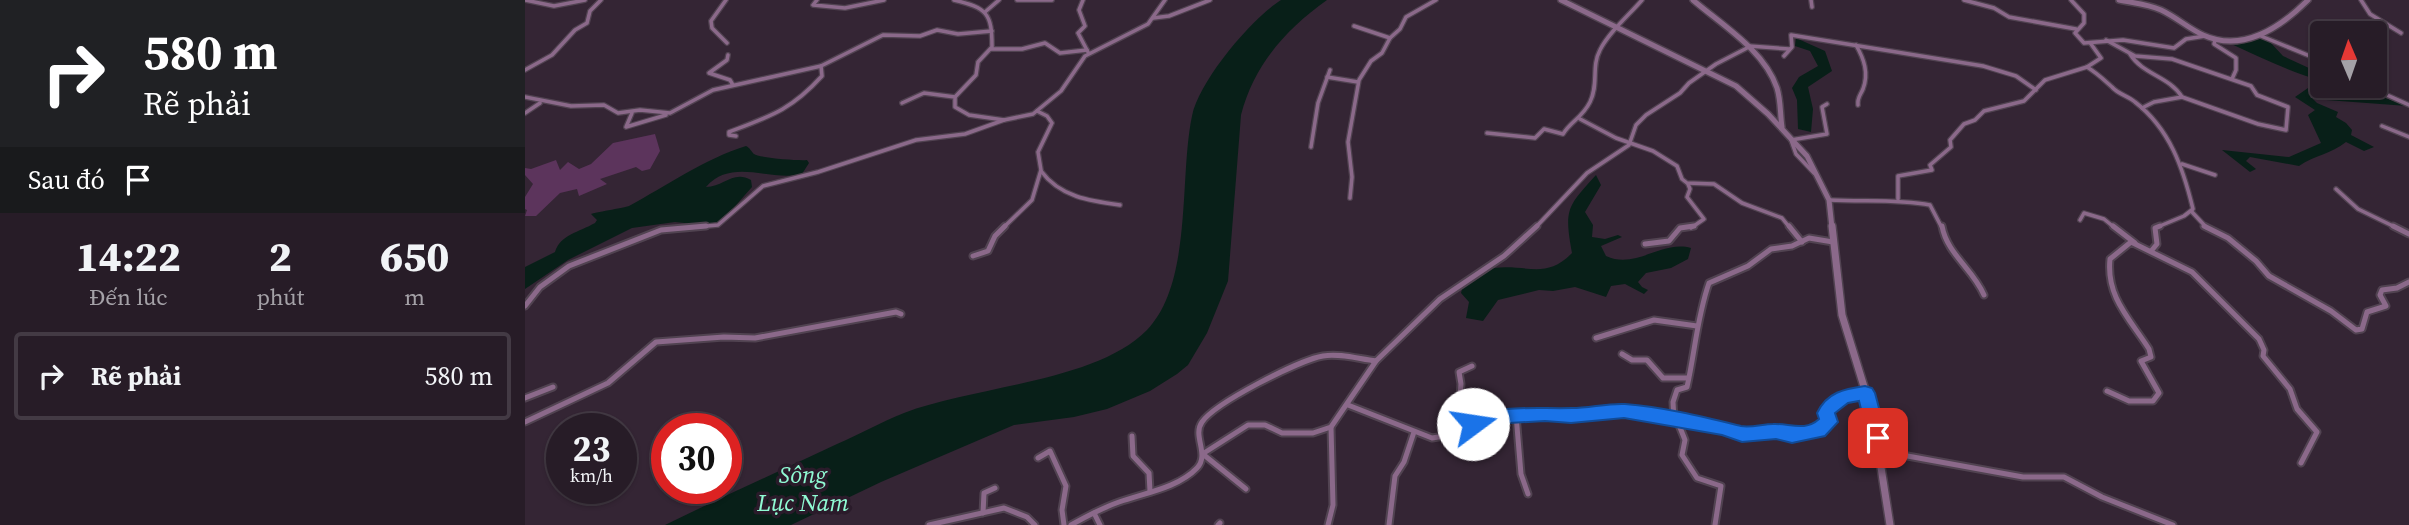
<!DOCTYPE html>
<html lang="vi">
<head>
<meta charset="utf-8">
<style>
  :root { --surface:#271c27; --page:#332933; --text:#f1f3f6; --muted:#a4a1a7; --line:#433a44 }
  body { margin:0; font-family:"Source Serif 4",serif; background:var(--page); color:var(--text); height:100vh; display:flex; flex-direction:column; font-size:26px; white-space:nowrap }
  * { box-sizing:border-box; margin:0 }
  p { font-size:23px; color:var(--muted) }
  .icon { flex:none; width:38px; height:38px; fill:none; stroke:currentColor; stroke-width:2; stroke-linecap:round; stroke-linejoin:round }
  .map { position:relative; flex:1; overflow:hidden }
  .details { display:flex; flex-direction:column; background:var(--surface); width:525px }
  .details>* { flex:none }
  .hud { background:#202124; color:#fff; overflow:hidden }
  .needle { width:46px; rotate:358deg }
  .tools { position:absolute; left:1785px; top:21px; display:grid; gap:14px }
  .tools a { display:grid; place-items:center; width:77px; height:77px; border-radius:7px; background:var(--surface); box-shadow:0 2px 5px #0004,0 0 0 2px var(--line); font-size:35px }
  .speed { position:absolute; left:21px; top:413px; display:flex; gap:14px; font-size:35px; font-weight:700; text-align:center }
  .speed>* { display:grid; place-content:center; width:91px; height:91px; border-radius:50%; background:var(--surface); box-shadow:0 2px 5px #0004,0 0 0 2px var(--line); line-height:1 }
  .speed small { font-size:18px; font-weight:400 }
  .speed .limit { border:10px solid #d22; background:#fff; color:#111 }
  .pin { position:absolute; display:grid; place-items:center; width:60px; height:60px; color:#fff; margin:-30px; border-radius:14px; box-shadow:0 4px 10px #0006 }
  .me { position:absolute; width:77px; margin:-38px; rotate:76deg; stroke-linejoin:round; filter:drop-shadow(0 0 5px #0008) }
  .turn { display:flex; align-items:center; gap:24px; height:147px; padding:0 28px; font-size:32px }
  .turn .icon { width:91px; height:91px; stroke-width:2.5 }
  .turn b { display:block; font-size:49px; line-height:60px }
  .then { display:flex; align-items:center; height:66px; padding:0 28px; background:#0003; gap:14px; font-size:26px }
  .eta { display:flex; justify-content:space-evenly; align-items:center; height:119px; text-align:center }
  .eta b { font-size:42px; font-weight:800; line-height:49px }
  ul { padding:0; list-style:none }
  li { display:flex; align-items:center; gap:21px; height:88px; margin:0 14px 10px; padding:0 14px; border:4px solid var(--line); border-radius:7px }
  li div { flex:1 }
  li b { display:block; font-size:26px }
  li em { font-style:normal }
  main { display:flex; flex:1; min-height:0 }
  .map>svg:first-child { display:block }
</style>
</head>
<body>
<main>
<section class="details">
<div class="hud">
<div class="turn"><svg class="icon" aria-label="right" viewBox="0 0 24 24"><path d="M7 20v-9h11M14 6l5 5-5 5"/></svg><div><b>580 m</b>Rẽ phải</div></div>
<div class="then">Sau đó<svg class="icon" aria-label="arrive" viewBox="0 0 24 24"><path d="M6 21V4h12l-3 4 3 4H6"/></svg></div>
</div>
<div class="eta">
<div><b>14:22</b><p>Đến lúc</p></div>
<div><b>2</b><p>phút</p></div>
<div><b>650</b><p>m</p></div>
</div>
<ul>
<li><svg class="icon" aria-label="right" viewBox="0 0 24 24"><path d="M7 20v-9h11M14 6l5 5-5 5"/></svg><div><b>Rẽ phải</b></div><em>580 m</em></li>
</ul>
</section>
<div class="map">
<svg width="1884" height="525" viewBox="0 0 1884 525">
  <rect width="100%" height="100%" fill="#342534"/>
  <!-- green -->
  <polygon fill="#5c345c" points="130,134 135,151 125,169 117,171 111,167 75,179 82,184 54,196 52,189 35,193 11,216 0,216 2,210 0,209 0,197 8,184 0,175 0,168 6,169 31,160 35,170 43,162 54,169 66,164 88,143"/>
  <!-- water -->
  <g fill="#081f18">
    <path d="M756,0H802C761,29 729,65 716,115L703,281L682,333L663,365L652,374L625,391L582,409L549,417L489,425L356,482L266,525H140C197,497 255,471 312,444C335,434 356,422 379,413C450,386 571,382 622,330C668,282 654,177 667,116C674,81 726,19 756,0Z"/>
    <polygon points="1271,38 1300,51 1307,71 1283,87 1288,109 1286,132 1273,129 1272,100 1267,88 1274,77 1293,66 1285,51 1270,46"/>
    <path d="M1734,38L1744,41L1758,56L1797,74V81C1764,72 1733,56 1702,42Z"/>
    <path d="M1802,86H1828L1882,106L1788,99L1792,103L1813,112L1811,117L1821,123L1827,130L1826,135L1849,147L1839,151L1821,142C1806,154 1790,155 1774,166L1725,157L1721,161L1731,169L1725,172L1697,150L1764,157L1796,143L1783,115L1790,110L1770,97L1783,88L1805,90Z"/>
    <path d="M221,146C225,148 226,151 229,154C234,158 275,161 282,160L284,163L277,174C245,182 207,157 181,187C199,187 208,170 226,180L227,187L197,221L178,225L150,222L107,228L43,260L0,289V267L30,252C35,235 54,232 70,223L72,220L66,214C73,212 102,207 104,206C141,186 181,158 221,146Z"/>
    <path d="M1071,175L1076,185L1060,212L1068,225L1067,237L1080,239L1093,235L1097,237L1076,246L1081,256C1111,270 1136,240 1166,248L1163,259L1146,268L1121,273L1113,282L1117,287L1123,290L1119,294L1100,284L1086,286L1081,297L1050,287L1028,291L1014,290L973,300L958,321L941,318L944,302L936,293L939,282C948,278 960,269 969,268C1002,264 1021,280 1047,253C1039,209 1042,207 1071,175Z"/>
  </g>
  <g fill="none" stroke-linecap="round" stroke-linejoin="round">
    <!-- minor-far1 casing -->
    <g stroke="#514351" stroke-width="6">
      <g id="minor-far1">
        <polyline points="0,0 29,6 60,0"/>
        <polyline points="201,0 186,21 187,28 202,43"/>
        <polyline points="292,0 288,5 320,8 359,0"/>
        <path d="M429,0C462,8 467,13 467,47L453,62L451,75L430,97"/>
        <polyline points="492,0 527,0"/>
        <polyline points="558,0 554,10 560,26 553,33 563,52"/>
        <polyline points="1286,0 1287,7"/>
        <polyline points="1439,0 1469,8 1484,17 1551,29"/>
        <polyline points="1546,0 1559,14 1559,23 1550,33 1559,43 1598,40 1649,48 1661,39 1680,36"/>
        <polyline points="1836,0 1845,14 1876,33"/>
        <polyline points="460,12 474,0"/>
        <polyline points="628,18 644,16 685,0"/>
        <polyline points="829,26 865,38"/>
        <polyline points="1736,36 1797,61"/>
        <polyline points="1581,40 1610,56 1647,59 1726,86 1732,95 1763,107 1761,130 1733,124 1657,97"/>
        <polyline points="1690,40 1689,44 1711,58 1711,70 1707,79"/>
        <path d="M1331,45C1339,59 1344,73 1338,89C1335,96 1332,98 1333,105"/>
        <polyline points="1224,46 1264,49"/>
        <polyline points="466,49 497,49 520,43 535,53 562,50"/>
        <path d="M1605,54C1618,75 1644,76 1657,97L1629,102L1617,108"/>
        <polyline points="203,55 202,60 184,73 205,80 208,85"/>
        <polyline points="1259,56 1267,47 1266,35 1458,66 1491,76 1511,90"/>
        <polyline points="296,66 358,35 395,36 412,30 433,34 467,31"/>
        <path d="M1562,67C1572,73 1578,79 1587,87C1593,94 1603,96 1610,102C1645,129 1658,168 1668,209L1659,216L1630,228"/>
        <polyline points="0,70 27,55 50,30 62,23 65,11 76,0"/>
        <polyline points="802,77 833,82"/>
        <polyline points="1842,86 1884,105"/>
        <path d="M0,97L46,106L79,105L93,113L115,110L145,113L188,90L296,66L297,76C266,110 246,116 204,132V135L211,136"/>
        <polyline points="377,103 399,93 430,97 430,107 444,115 479,120"/>
        <polyline points="0,113 15,103"/>
        <polyline points="107,113 101,127 141,115"/>
        <polyline points="1055,119 1091,138 1128,151 1152,166 1157,179 1162,183 1189,184 1217,203 1257,218 1265,228"/>
        <polyline points="1857,126 1884,137"/>
        <path d="M962,133L1010,138L1019,129L1038,134C1046,121 1057,118 1065,102C1074,84 1066,67 1075,50C1084,32 1104,15 1117,0"/>
        <polyline points="786,147 793,103 805,70"/>
        <polyline points="1657,164 1690,175"/>
        <path d="M516,171C535,197 565,201 595,205"/>
        <polyline points="1289,173 1271,154 1266,140 1302,134 1297,107 1302,104"/>
        <polyline points="1163,184 1165,189 1162,197 1179,219 1166,228"/>
        <polyline points="1811,189 1833,209 1872,228"/>
        <polyline points="825,198 827,177 823,142 834,80 846,61 857,53 865,38 875,29 881,17 911,0"/>
        <polyline points="1373,199 1373,176 1407,170 1405,165 1426,147 1425,140 1439,124 1450,120 1459,111 1499,101 1520,80 1562,67 1576,58 1566,44"/>
        <path d="M1304,200C1339,202 1372,199 1405,205L1417,228"/>
        <polyline points="1667,212 1682,228"/>
        <polyline points="1555,220 1559,213 1579,219 1590,228"/>
        <polyline points="161,228 193,225 238,186 293,172 391,140 440,134 479,120 508,114 536,91 560,56 623,24 640,0"/>
        <polyline points="478,228 507,200 516,170 513,152 527,123 522,116 512,111"/>
        <polyline points="1010,228 1062,173 1104,145 1111,125 1121,115 1155,93 1164,83 1191,64 1222,48"/>
      </g>
    </g>
    <!-- minor casing -->
    <g stroke="#514351" stroke-width="9">
      <g id="minor">
        <polyline points="1264,226 1277,242"/>
        <path d="M1417,226C1422,254 1448,269 1459,295"/>
        <polyline points="1588,226 1610,243"/>
        <polyline points="1679,226 1703,238 1731,261 1744,276 1806,311 1831,330 1837,329 1842,312 1861,306 1855,295 1857,290 1872,288 1884,282"/>
        <polyline points="1868,226 1884,234"/>
        <polyline points="1120,244 1144,241 1155,228 1169,226"/>
        <polyline points="1627,250 1632,244 1630,228 1635,226"/>
        <polyline points="448,256 463,251 470,236 480,226"/>
        <polyline points="0,306 15,287 44,266 136,230 181,226"/>
        <polyline points="1071,338 1129,320 1172,326"/>
        <polyline points="1097,354 1107,360 1122,360 1138,378 1163,378"/>
        <path d="M1582,391L1604,401H1628L1634,393L1616,361L1626,357L1624,349C1605,319 1581,297 1585,259L1606,242L1667,272L1734,339L1739,350L1738,356L1765,389L1772,409L1792,432L1776,463"/>
        <polyline points="0,398 28,387"/>
        <polyline points="823,405 907,438 920,436 964,417 1020,414 1046,416 1099,411 1149,421 1195,426 1217,435 1251,431 1264,435 1287,433 1302,424 1301,413 1318,397 1340,393"/>
        <polyline points="991,415 996,474 1003,494"/>
        <polyline points="1152,420 1160,440 1157,455 1172,478 1196,486 1190,525"/>
        <path d="M1149,421L1148,402L1152,390L1162,387C1170,352 1172,317 1184,283L1223,266L1246,249L1267,246L1284,238L1308,242"/>
        <polyline points="0,422 83,383 131,342 199,337 230,338 371,312 376,314"/>
        <polyline points="932,431 936,384 934,372 947,366"/>
        <polyline points="607,436 608,456 624,473 625,491"/>
        <polyline points="1355,451 1498,477 1539,477 1577,497 1648,525"/>
        <polyline points="679,453 723,425 740,425 757,433 788,433 806,427 851,361"/>
        <polyline points="679,455 721,489"/>
        <polyline points="513,458 525,451 541,486 537,510 539,525"/>
        <polyline points="458,513 459,493 470,488"/>
        <polyline points="569,513 575,525"/>
        <polyline points="404,525 479,508 502,517 510,525"/>
        <path d="M546,525C562,516 577,508 594,502C619,493 653,488 672,468C685,454 667,436 677,422C690,403 774,360 798,356C815,353 834,359 851,361L915,299L979,256L1012,226"/>
        <polyline points="693,525 695,523"/>
        <polyline points="803,525 808,505 806,427"/>
        <polyline points="864,525 870,476 879,462 889,432"/>
      </g>
    </g>
    <!-- tertiary-far1 casing -->
    <g stroke="#514351" stroke-width="8">
      <g id="tertiary-far1">
        <polyline points="1036,0 1211,86 1243,114 1282,156 1304,200 1307,228"/>
        <path d="M1168,0C1197,25 1239,50 1252,88C1256,101 1255,114 1257,127"/>
        <path d="M1594,0C1608,3 1623,4 1636,10C1651,17 1663,28 1678,35C1718,53 1755,28 1783,0"/>
      </g>
    </g>
    <!-- tertiary casing -->
    <g stroke="#514351" stroke-width="10">
      <polyline id="tertiary" points="1307,226 1317,315 1348,416 1365,525"/>
    </g>
    <!-- minor-far1 -->
    <use href="#minor-far1" stroke="#8b698a" stroke-width="3.5"/>
    <!-- minor -->
    <use href="#minor" stroke="#8b698a" stroke-width="5"/>
    <!-- tertiary-far1 -->
    <use href="#tertiary-far1" stroke="#8b698a" stroke-width="5"/>
    <!-- tertiary -->
    <use href="#tertiary" stroke="#8b698a" stroke-width="7"/>
  </g>
  <!-- route -->
  <path fill="#1a73e8" stroke="#114b97" stroke-width="2" d="M1340,386L1347,388L1350,393L1362,438L1359,444L1353,446L1346,444L1343,438L1334,401L1323,403L1310,413L1313,422L1300,436L1267,443L1251,439L1217,442L1197,435L1099,418L1046,423L1020,421L966,424L948,431L941,429L939,424L941,419C976,404 1010,409 1047,408C1064,408 1083,403 1100,404C1139,407 1179,417 1216,426C1226,428 1238,424 1248,424C1264,423 1280,432 1294,419L1292,413C1302,392 1319,389 1340,386Z"/>
  <g text-anchor="middle" stroke-width="7" stroke-linejoin="round" paint-order="stroke">
    <!-- near-water labels -->
    <g font-size="24" font-style="italic" fill="#90fbd4" stroke="#2a1b2a">
      <text x="278" y="483">Sông<tspan x="278" dy="28">Lục Nam</tspan></text>
    </g>
  </g>
</svg>
<div class="tools">
<a><svg class="needle" viewBox="-14 -14 28 28"><path d="M0-13l5 13h-10z" fill="#e53935"/><path d="M0 13l5-13h-10z" fill="#a4a1a7"/></svg></a>
</div>
<div class="speed"><div>23<small>km/h</small></div><div class="limit">30</div></div>
<div class="pin" style="left:1353px;top:438px;background:#d93025"><svg class="icon" aria-label="arrive" viewBox="0 0 24 24"><path d="M6 21V4h12l-3 4 3 4H6"/></svg></div>
<svg class="me" style="left:948px;top:424px" viewBox="-20 -20 40 40"><circle r="19" fill="#fff"/><path d="M0-13L10 11 0 6-10 11z" fill="#1a73e8"/></svg>
</div>
</main>
</body>
</html>
